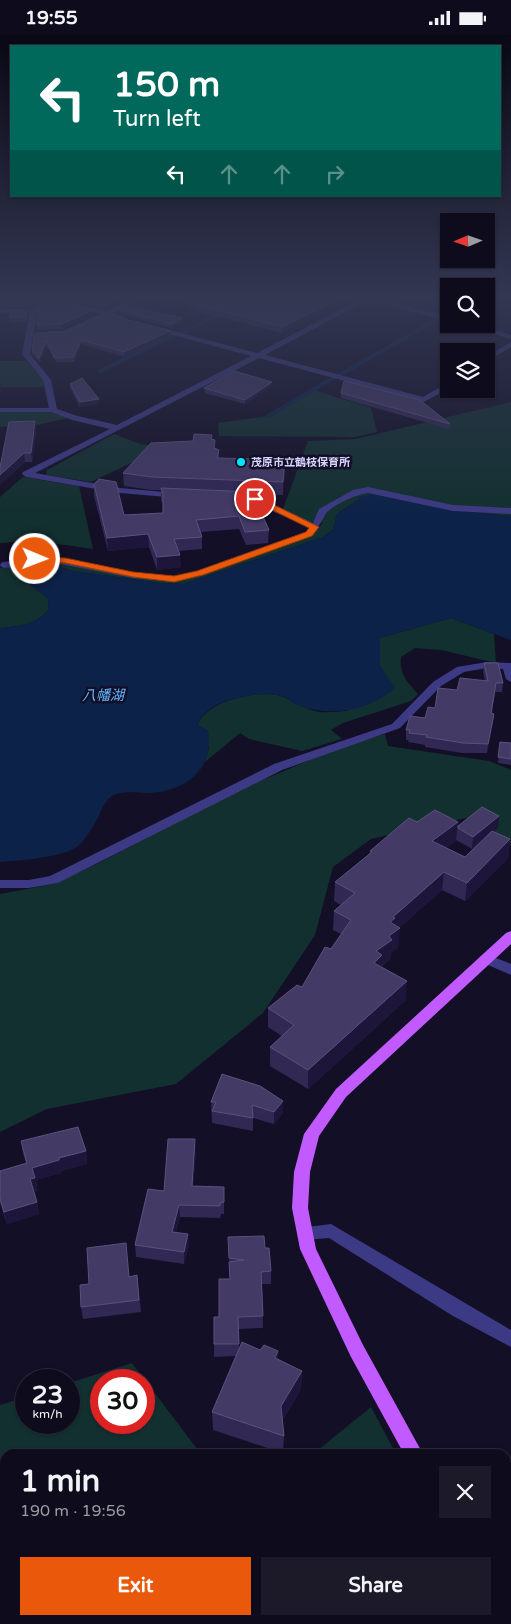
<!DOCTYPE html>
<html lang="en">
<head>
<meta charset="utf-8">
<style>
  :root { --surface:#0e0b1c; --page:#1c1929; --text:#f1f3f6; --muted:#9b9ba3; --line:#2e2b3b; --accent:#ea580c }
  body { margin:0; font-family:"Varela Round","Noto Sans JP",sans-serif; background:var(--page); color:var(--text); height:100vh; display:flex; flex-direction:column; font-size:19px; white-space:nowrap }
  * { box-sizing:border-box; margin:0 }
  p { font-size:16px; color:var(--muted) }
  .icon { flex:none; width:28px; height:28px; fill:none; stroke:currentColor; stroke-width:2; stroke-linecap:round; stroke-linejoin:round }
  .map { position:relative; flex:1; overflow:hidden }
  .panel { position:absolute; left:0px; top:1414px; width:511px; height:176px; display:flex; flex-direction:column; background:var(--surface); border-radius:15px 15px 0 0; box-shadow:0 1px 4px #0004,0 0 0 1px var(--line) }
  .panel>* { flex:none }
  .guide { position:absolute; left:10px; top:10px; width:491px; height:152px; border-radius:0px; box-shadow:0 1px 4px #0004,0 0 0 1px var(--line); background:#00695c; color:#fff; overflow:hidden }
  .needle { width:32px; rotate:268deg }
  .tools { position:absolute; left:440px; top:178px; display:grid; gap:10px }
  .tools a { display:grid; place-items:center; width:55px; height:55px; border-radius:0px; background:var(--surface); box-shadow:0 1px 4px #0004,0 0 0 1px var(--line); font-size:25px }
  .speed { position:absolute; left:15px; top:1334px; display:flex; gap:10px; font-size:25px; font-weight:700; text-align:center }
  .speed>* { display:grid; place-content:center; width:65px; height:65px; border-radius:50%; background:var(--surface); box-shadow:0 1px 4px #0004,0 0 0 1px var(--line); line-height:1 }
  .speed small { font-size:12px; font-weight:400 }
  .speed .limit { border:8px solid #d22; background:#fff; color:#111 }
  .pin { position:absolute; display:grid; place-items:center; width:42px; height:42px; color:#fff; margin:-21px; border:2px solid #fff; border-radius:50%; box-shadow:0 1px 5px #0007 }
  .me { position:absolute; width:55px; margin:-28px; rotate:91deg; stroke-linejoin:round; filter:drop-shadow(0 0 4px #0008) }
  .turn { display:flex; align-items:center; gap:18px; height:105px; padding:0 20px; font-size:22px }
  .turn .icon { width:65px; height:65px; stroke-width:2.5 }
  .turn b { display:block; font-size:35px; line-height:42px }
  .lanes { display:flex; align-items:center; height:48px; padding:0 20px; background:#0003; justify-content:center; gap:25px; direction:ltr }
  .lanes .off { opacity:.35 }
  .round { display:grid; place-items:center; flex:none; width:52px; height:52px; border-radius:0px; background:var(--page) }
  .headline { display:flex; align-items:center; justify-content:space-between; height:85px; padding:0 20px }
  h1 { font-size:30px; font-weight:700; line-height:38px }
  .primary-button { display:flex; gap:10px; margin-top:auto; padding:10px 20px }
  .primary-button a { flex:1; height:58px; border-radius:0px; background:var(--accent); color:#fff; font-size:20px; font-weight:700; line-height:58px; text-align:center }
  .primary-button a+a { background:var(--page); color:var(--text) }
  .status { display:flex; justify-content:space-between; align-items:center; height:35px; padding:0 25px; background:var(--surface); direction:ltr }
  .status svg { height:14px; fill:currentColor }
  .map>svg:first-child { display:block }
</style>
</head>
<body>
<div class="status"><b>19:55</b><svg viewBox="0 0 49 12"><path d="M0 12V9h3v3zM5 12V6h3v6zM10 12V3h3v9zM15 12V0h3v12zM26 1h20v11H26zM47 4h2v5h-2z"/></svg></div>
<div class="map">
<svg width="511" height="1589" viewBox="0 0 511 1589">
  <rect width="100%" height="100%" fill="#130f26"/>
  <!-- green -->
  <g fill="#12302f" fill-rule="evenodd">
    <polygon points="0,326 27,326 44,346 44,352 0,352"/>
    <polygon points="313,355 371,373 377,397 354,402 219,401 218,388 268,381"/>
    <path d="M511,367V481L452,475L373,459L359,464L337,479L333,495L323,502L183,549L160,548L73,536L53,530H40L26,541L48,564L49,574C37,590 19,591 0,593V533L49,526L171,546L201,540L310,502L322,489L321,485L310,488L283,474L308,406L356,404Z"/>
    <polygon points="0,377 55,377 69,383 36,390 0,392"/>
    <polygon points="114,399 140,409 165,412 91,447 46,440 47,435"/>
    <path d="M23,442L79,451L93,514C61,509 32,505 0,508V462Z"/>
    <path d="M451,583L494,599L496,628L441,615L415,613L401,622C399,639 407,647 418,659L411,666L343,688L331,695L342,704L302,716L249,704L240,698L205,727L209,713L198,690C205,665 263,653 284,662C296,667 306,675 320,677C329,678 338,676 347,676L380,630V603Z"/>
    <polygon points="385,699 388,711 489,726 511,735 511,809 475,781 371,804 333,832 315,900 263,978 176,1049 47,1074 0,1097 0,859 54,849 99,828 237,756 345,710"/>
    <path d="M132,1328L201,1419H5V1585H392L387,1589H0V1370L26,1362V1388H69V1348ZM101,1345H144V1388H101Z"/>
    <polygon points="371,1372 396,1419 313,1419"/>
  </g>
  <!-- water -->
  <path fill="#0c2248" d="M373,459L452,475L511,481V605L451,583L380,603V630L395,653C370,676 332,682 299,671C293,669 288,663 282,661C260,655 204,664 198,690L208,695C215,734 186,756 150,758C140,758 121,755 112,761C103,766 100,781 94,790C90,796 84,806 78,811C65,822 18,826 0,827V593C19,591 37,590 49,574L48,564L25,546L26,541L31,535L40,530H53L73,536L160,548L183,549L323,502L333,495L337,479L359,464L358,462Z"/>
  <g fill="none" stroke-linecap="round" stroke-linejoin="round">
    <!-- stream -->
    <g stroke="#0c2248" stroke-width="4">
      <polyline points="447,279 449,278"/>
      <polyline points="181,298 222,278"/>
      <polyline points="100,336 177,299"/>
      <polyline points="341,339 438,284"/>
      <polyline points="268,381 335,342"/>
    </g>
    <!-- minor -->
    <g fill="#3d3a85" fill-rule="evenodd">
      <polygon points="42,262 50,262 38,274 30,319 51,345 57,374 78,381 117,390 251,321 143,292 143,288 257,318 359,265 358,262 372,262 449,282 449,286 366,266 265,320 423,362 449,347 449,353 424,367 259,323 35,438 120,453 176,458 180,461 179,463 120,458 26,442 22,439 23,437 110,394 72,385 52,377 0,377 0,373 49,373 43,345 22,319 30,276 0,278 0,274 27,274 30,276 35,268"/>
      <polygon points="65,262 72,262 76,269 106,276 137,262 146,262 113,278 124,282 124,284 107,281 67,300 48,300 48,296 63,296 100,279 72,271"/>
      <polygon points="461,289 472,289 511,300 511,304"/>
      <polygon points="511,307 511,312 486,327 486,322"/>
      <path d="M368,452L453,470L511,473V479L453,476L368,458C355,460 337,468 327,477C325,479 317,496 312,501L203,540L174,547L133,543L50,527L4,533L0,531L1,528L4,527L50,521L133,537L174,541L197,536L306,497L309,493L253,467L236,465V461L258,462L313,488L319,474L353,455Z"/>
      <polygon points="487,627 511,628 511,647 506,644 503,634 487,633 464,637 441,651 400,693 282,735 58,848 29,853 0,853 0,845 29,845 50,841 274,729 392,689 433,647 457,632"/>
      <polygon points="486,919 511,929 511,940 481,927 479,924 481,921"/>
      <polygon points="331,1189 511,1295 511,1312 453,1281 329,1203 305,1205 299,1203 297,1198 299,1193"/>
    </g>
    <!-- major -->
    <g fill="#c25bff" fill-rule="evenodd">
      <polygon points="511,896 511,909 346,1062 319,1101 310,1137 308,1173 316,1214 363,1310 423,1419 404,1419 351,1322 300,1214 292,1173 294,1137 304,1099 336,1054 506,898"/>
      <polygon points="482,1585 502,1585 503,1589 483,1589"/>
    </g>
  </g>
  <!-- wall -->
  <g fill="#312854" fill-rule="evenodd">
    <polygon points="0,262 39,262 30,272 0,273"/>
    <polygon points="73,262 132,262 105,275 77,267"/>
    <polygon points="242,264 340,270 282,298 188,274 188,268"/>
    <polygon points="71,268 93,275 94,279 63,294 37,295 37,290"/>
    <polygon points="117,274 183,288 172,293 117,278"/>
    <polygon points="27,275 27,287 10,287 9,282"/>
    <polygon points="170,296 170,301 125,322 81,309 74,327 56,327 46,310 40,328 32,319 32,314 35,298"/>
    <polygon points="70,349 99,364 99,369 80,372 70,353"/>
    <polygon points="272,351 245,369 205,358 204,353"/>
    <polygon points="341,358 450,389 449,394 341,363"/>
    <polygon points="35,386 36,395 32,427 25,427 0,450 0,440"/>
    <polygon points="212,400 212,404 215,414 219,415 219,423 285,426 283,460 253,459 269,495 268,508 246,510 239,494 201,497 202,502 202,514 179,516 181,532 157,535 149,512 108,516 94,461 94,449 124,480 163,478 163,470 161,465 161,455 152,455 124,451 123,438 193,406"/>
    <polygon points="484,628 503,648 502,657 495,657 492,678 494,679 493,688 487,718 462,718 425,712 425,710 408,707 409,705 406,705 406,695 425,683 435,673 457,655 485,646 483,637"/>
    <polygon points="500,707 511,708 511,730 498,728"/>
    <path d="M417,787H458V791L498,793L493,796L510,804L508,823L465,866L442,855L399,893L398,912L391,918L390,924L381,932L406,965L308,1054L270,1031V1012L282,1001L268,992V973L302,952L341,899L333,895L334,876L341,870L334,866L335,847L369,819L370,816ZM456,805L472,814L481,807L465,822L446,813Z"/>
    <polygon points="222,1039 283,1078 274,1089 253,1083 253,1096 212,1088 211,1067"/>
    <polygon points="21,1106 86,1116 87,1129 61,1136 61,1138 36,1145 37,1156 34,1156 37,1167 39,1179 7,1189 0,1168 0,1136 26,1128 23,1119"/>
    <polygon points="196,1115 193,1151 224,1152 224,1179 221,1179 220,1183 180,1182 176,1197 189,1210 184,1229 136,1222 135,1210 164,1156"/>
    <polygon points="228,1202 265,1213 271,1236 271,1249 262,1249 263,1293 238,1294 239,1313 260,1315 278,1316 278,1324 302,1336 301,1354 282,1386 284,1401 283,1418 213,1395 212,1377 236,1321 214,1322 214,1282 219,1282 230,1244"/>
    <polygon points="137,1240 141,1277 83,1284 81,1272"/>
  </g>
  <!-- shaded-wall -->
  <g fill="#1d163a">
    <polygon points="35,262 39,262 30,272 30,268"/>
    <polygon points="122,262 132,262 105,275 105,270"/>
    <polygon points="340,264 340,270 282,298 282,292"/>
    <polygon points="93,275 94,279 63,294 62,289"/>
    <polygon points="183,283 183,288 172,293 172,289"/>
    <polygon points="170,296 170,301 125,322 124,317"/>
    <polygon points="46,305 46,310 40,328 39,324"/>
    <polygon points="81,305 81,309 74,327 74,322"/>
    <polygon points="0,345 1,355 0,358"/>
    <polygon points="272,347 272,351 245,369 245,365"/>
    <polygon points="99,364 99,369 80,372 80,367"/>
    <polygon points="35,386 36,395 32,427 31,418"/>
    <polygon points="24,418 25,427 0,450 0,440"/>
    <polygon points="285,426 285,439 283,460 283,447"/>
    <polygon points="148,499 149,512 108,516 107,503"/>
    <polygon points="180,520 181,532 157,535 157,522"/>
    <polygon points="494,679 493,688 487,718 488,709"/>
    <polygon points="499,781 498,793 472,814 473,802"/>
    <polygon points="458,787 456,806 431,825 432,806"/>
    <polygon points="510,804 508,823 465,866 467,848"/>
    <polygon points="444,837 442,855 394,898 400,893 398,912 391,918 390,924 381,931 380,939 374,928 376,916 393,882"/>
    <polygon points="407,946 406,965 308,1054 308,1035"/>
    <polygon points="283,1066 283,1078 274,1089 274,1077"/>
    <polygon points="195,1104 196,1115 192,1163 192,1151"/>
    <polygon points="86,1116 87,1129 61,1136 61,1138 36,1145 37,1156 32,1157 30,1144 32,1133 59,1123"/>
    <polygon points="37,1167 39,1179 7,1189 4,1177"/>
    <polygon points="179,1170 180,1182 173,1208 172,1197"/>
    <polygon points="188,1199 189,1210 184,1229 184,1217"/>
    <polygon points="278,1316 278,1333 275,1323"/>
    <polygon points="302,1336 301,1354 280,1389 281,1371"/>
  </g>
  <!-- building -->
  <g fill="#433a66" stroke="#5a527e">
    <polygon points="0,262 35,262 30,268 0,269"/>
    <polygon points="47,262 67,262 71,268 93,275 62,289 37,290 39,270"/>
    <polygon points="76,262 122,262 105,270"/>
    <polygon points="201,262 233,262 242,264 247,262 332,262 340,264 282,292 188,268"/>
    <polygon points="125,270 183,283 172,289 117,274"/>
    <polygon points="12,275 27,275 26,282 9,282"/>
    <polygon points="106,279 170,296 124,317 81,305 74,322 55,323 46,305 39,324 32,314 35,298 67,297"/>
    <polygon points="234,336 272,347 245,365 204,353"/>
    <polygon points="82,343 99,364 80,367 70,349"/>
    <polygon points="344,346 420,365 450,389 341,358"/>
    <polygon points="35,386 31,418 24,418 0,440 0,432 9,387"/>
    <polygon points="194,399 212,400 211,404 215,405 214,413 219,415 217,423 258,424 258,421 282,423 281,426 285,426 283,447 152,442 123,438 151,408 193,406"/>
    <polygon points="99,444 116,447 124,480 163,478 163,460 161,453 252,457 269,495 245,497 239,481 196,485 202,502 174,504 180,520 157,522 148,499 107,503 94,449"/>
    <polygon points="484,628 498,628 503,648 496,648 491,678 494,679 488,709 463,708 426,702 427,700 409,698 410,695 406,695 410,681 425,683 428,672 435,673 438,653 457,655 460,643 488,646"/>
    <polygon points="500,707 511,708 511,724 498,722"/>
    <polygon points="482,772 499,781 473,802 458,793 458,791"/>
    <polygon points="435,775 458,787 432,806 465,822 492,796 510,804 467,848 444,837 393,882 395,883 390,887 400,893 389,901 392,905 376,916 382,920 374,928 407,946 308,1035 270,1012 294,990 268,973 297,950 302,952 325,912 331,914 351,885 334,876 355,858 335,847 372,817 370,816 409,783 417,787"/>
    <polygon points="222,1039 260,1051 283,1066 274,1077 252,1070 253,1083 212,1076 216,1067 211,1067"/>
    <polygon points="78,1092 86,1116 59,1123 59,1125 32,1133 35,1143 30,1144 37,1167 4,1177 0,1163 0,1136 27,1128 21,1106"/>
    <polygon points="168,1104 195,1104 192,1151 224,1152 224,1167 220,1168 220,1171 179,1170 172,1197 188,1199 184,1217 135,1210 148,1154 164,1156"/>
    <polygon points="264,1201 265,1213 269,1213 271,1236 261,1237 263,1281 238,1282 239,1309 214,1309 214,1282 219,1282 219,1244 230,1244 229,1227 244,1225 229,1223 228,1202"/>
    <polygon points="126,1208 129,1242 137,1240 139,1265 81,1272 80,1250 89,1249 87,1213"/>
    <polygon points="242,1307 260,1315 264,1310 278,1316 275,1323 302,1336 281,1371 284,1401 212,1377"/>
    <polygon points="401,1585 461,1585 461,1589 400,1589"/>
  </g>
  <!-- sky -->
  <linearGradient id="sky" x2="0" y2="1"><stop stop-color="#0a0815"/><stop offset="0.54" stop-color="#333752"/><stop offset="1" stop-color="#333752" stop-opacity="0"/></linearGradient>
  <rect width="511" height="485" fill="url(#sky)"/>
  <!-- route -->
  <polygon fill="#ea580c" stroke="#983908" points="252,462 258,462 319,492 312,501 203,540 174,547 133,542 65,528 35,527 31,524 35,522 65,523 133,537 174,541 197,536 306,497 309,493 252,465"/>
  <!-- markers -->
  <circle fill="#00e5ff" stroke="#130f26" stroke-width="2" cx="241" cy="427" r="5"/>
  <g text-anchor="middle" stroke-width="5" stroke-linejoin="round" paint-order="stroke">
    <!-- far-poi labels -->
    <g font-size="11" font-weight="bold" fill="#d9d4ff" stroke="#130f26" text-anchor="start">
      <text x="251" y="431">茂原市立鶴枝保育所</text>
    </g>
    <!-- water labels -->
    <g font-size="14" font-style="italic" fill="#62b6ff" stroke="#130f26">
      <text x="103" y="665">八幡湖</text>
    </g>
  </g>
</svg>
<div class="tools">
<a><svg class="needle" viewBox="-14 -14 28 28"><path d="M0-13l5 13h-10z" fill="#e53935"/><path d="M0 13l5-13h-10z" fill="#9b9ba3"/></svg></a>
<a><svg class="icon" aria-label="search" viewBox="0 0 24 24"><circle cx="10" cy="10" r="6"/><path d="M15 15l6 6"/></svg></a>
<a><svg class="icon" aria-label="layers" viewBox="0 0 24 24"><path d="M12 4l9 5-9 5-9-5zM3 14l9 5 9-5"/></svg></a>
</div>
<div class="speed"><div>23<small>km/h</small></div><div class="limit">30</div></div>
<div class="pin" style="left:255px;top:464px;background:#d93025"><svg class="icon" aria-label="arrive" viewBox="0 0 24 24"><path d="M6 21V4h12l-3 4 3 4H6"/></svg></div>
<svg class="me" style="left:35px;top:524px" viewBox="-20 -20 40 40"><circle r="17" fill="#ea580c" stroke="#fff" stroke-width="3"/><path d="M0-11L8 9 0 5-8 9z" fill="#fff"/></svg>
<div class="guide">
<div class="turn"><svg class="icon" aria-label="left" viewBox="0 0 24 24"><path d="M17 20v-9H6M10 6l-5 5 5 5"/></svg><div><b>150 m</b>Turn left</div></div>
<div class="lanes"><svg class="icon" aria-label="left" viewBox="0 0 24 24"><path d="M17 20v-9H6M10 6l-5 5 5 5"/></svg><svg class="icon off" aria-label="ahead" viewBox="0 0 24 24"><path d="M12 20V5M6 11l6-6 6 6"/></svg><svg class="icon off" aria-label="ahead" viewBox="0 0 24 24"><path d="M12 20V5M6 11l6-6 6 6"/></svg><svg class="icon off" aria-label="right" viewBox="0 0 24 24"><path d="M7 20v-9h11M14 6l5 5-5 5"/></svg></div>
</div>
<section class="panel">
<div class="headline"><div><h1>1 min</h1><p>190 m · 19:56</p></div><a class="round"><svg class="icon" aria-label="close" viewBox="0 0 24 24"><path d="M6 6l12 12M18 6L6 18"/></svg></a></div>
<div class="primary-button"><a>Exit</a><a>Share</a></div>
</section>
</div>
</body>
</html>
